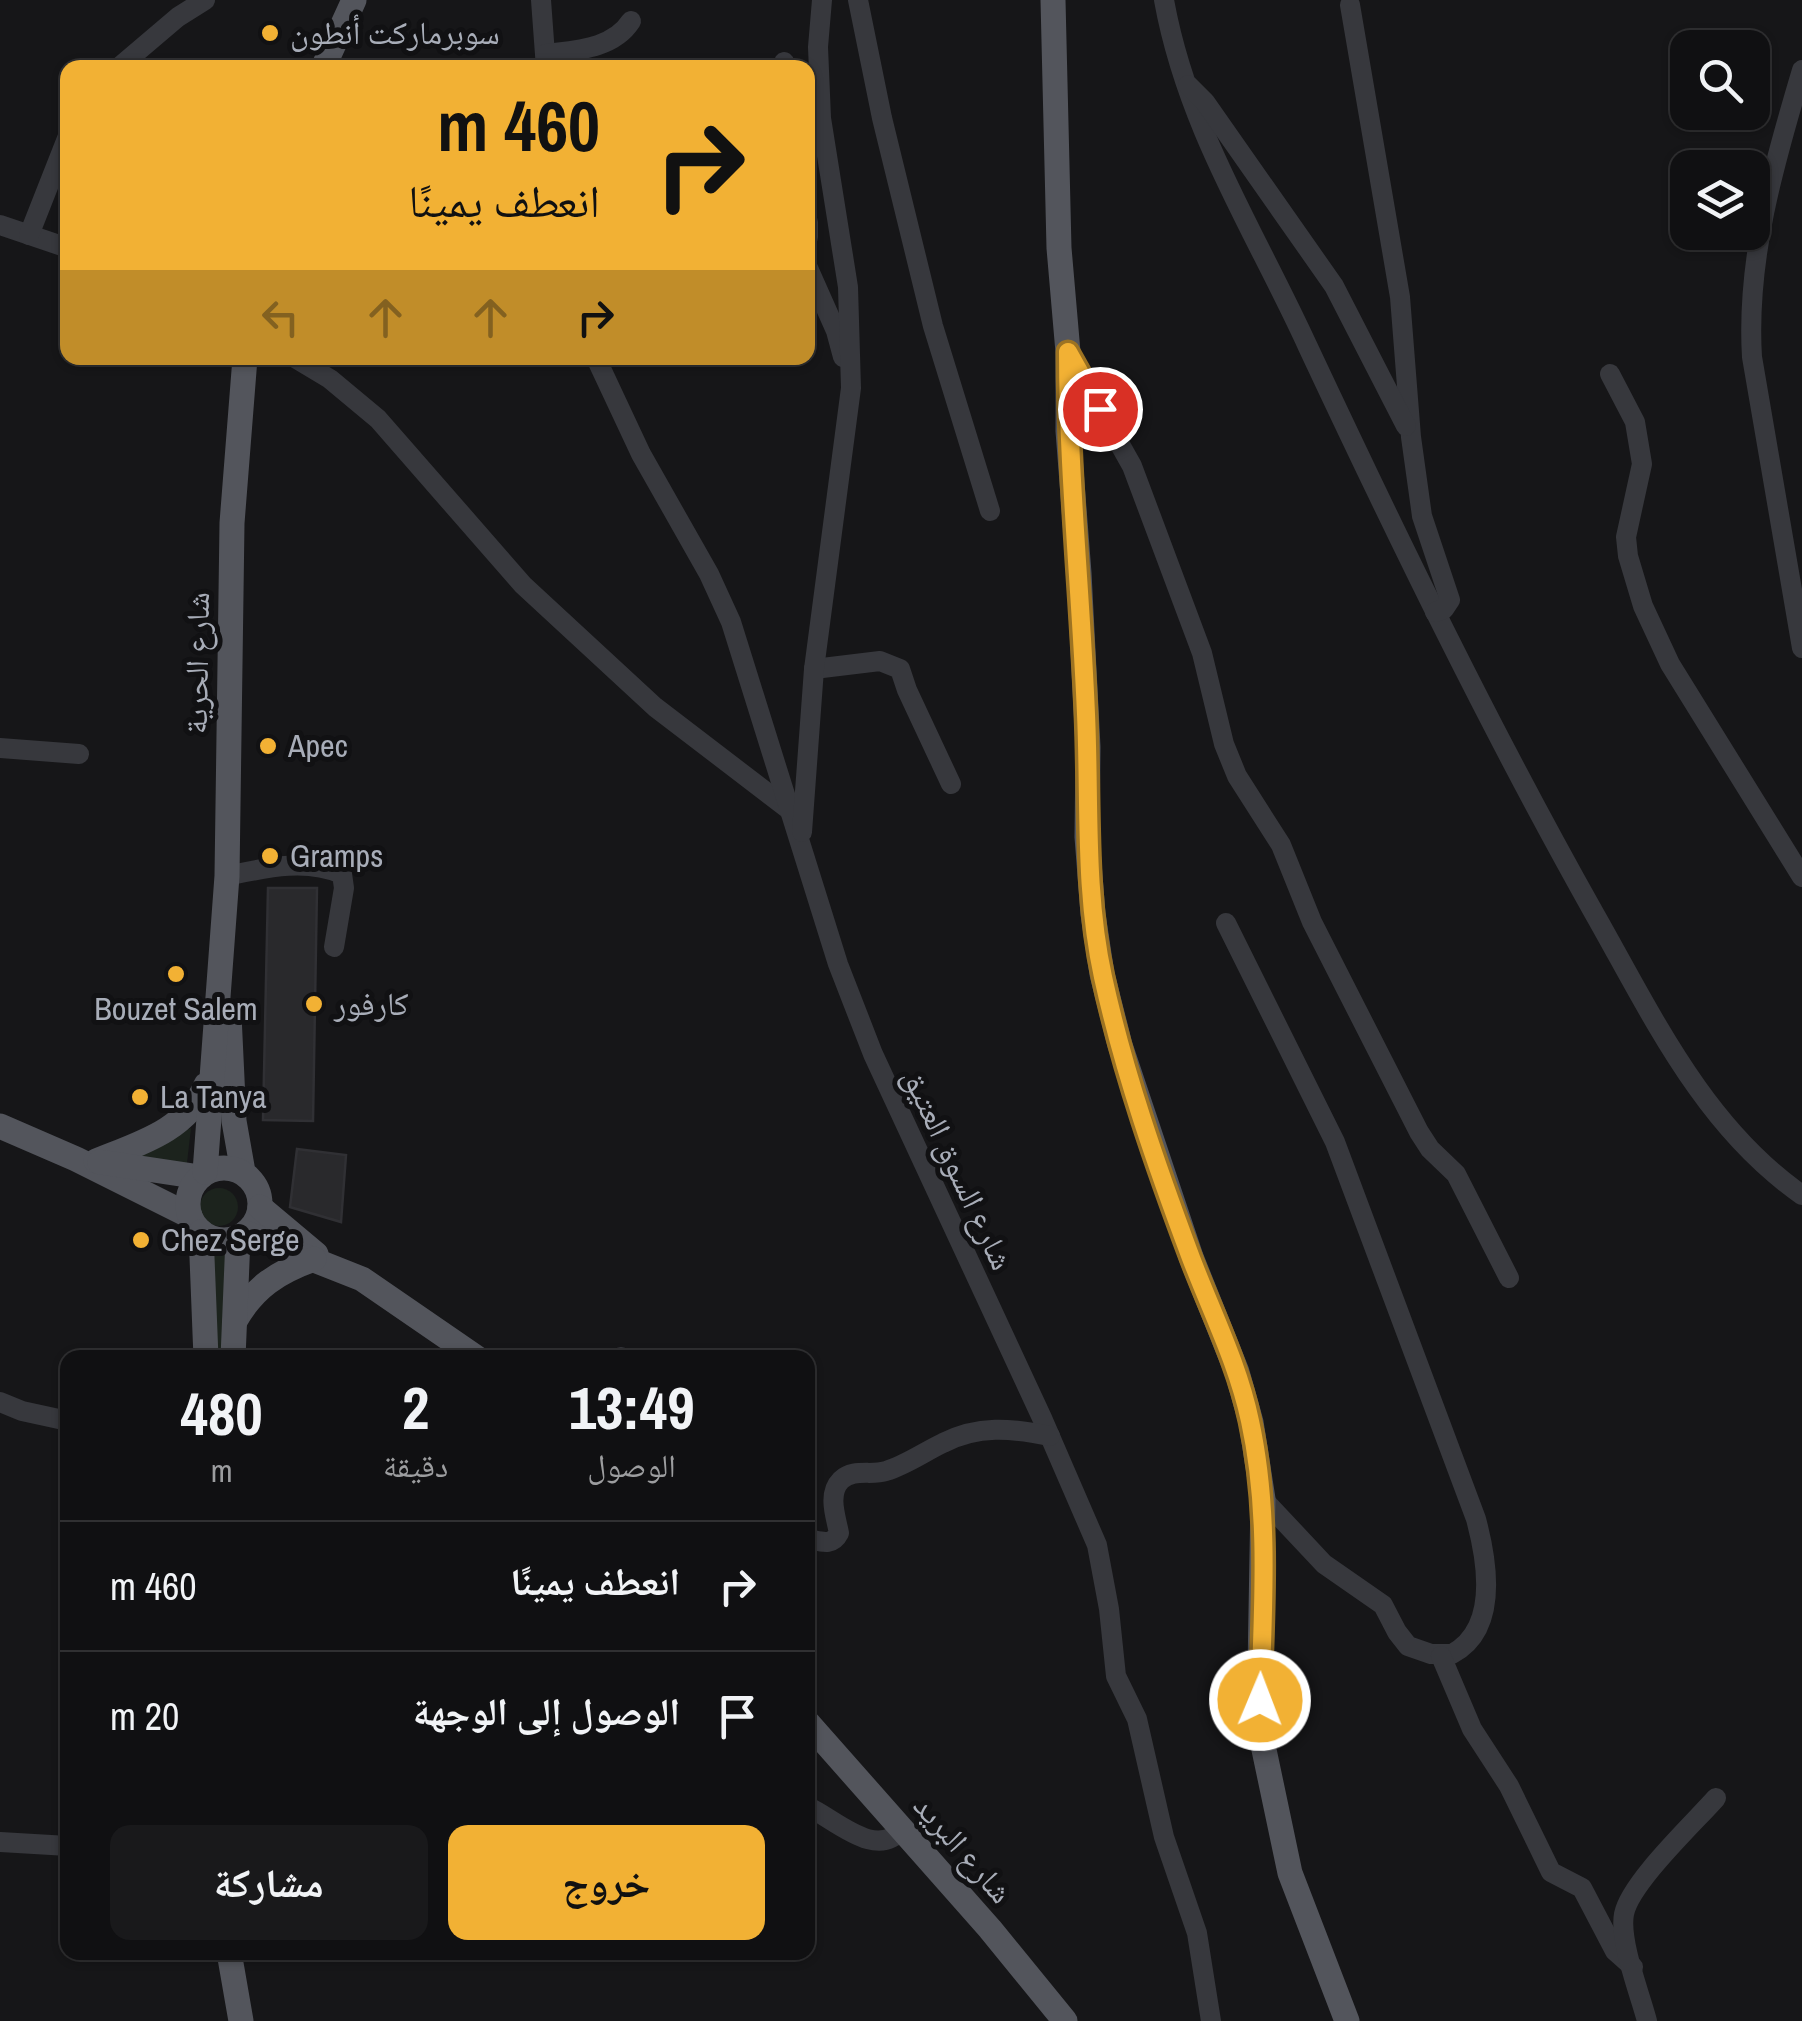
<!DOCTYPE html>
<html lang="ar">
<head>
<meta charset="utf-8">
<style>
  :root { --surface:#101012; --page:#19191b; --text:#f1f3f6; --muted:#9c9d9f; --line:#303032; --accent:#f2b134 }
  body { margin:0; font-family:"Archivo Narrow","Noto Naskh Arabic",sans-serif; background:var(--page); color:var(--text); direction:rtl; height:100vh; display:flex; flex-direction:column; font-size:38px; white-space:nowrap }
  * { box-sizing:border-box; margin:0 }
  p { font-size:32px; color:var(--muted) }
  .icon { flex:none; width:55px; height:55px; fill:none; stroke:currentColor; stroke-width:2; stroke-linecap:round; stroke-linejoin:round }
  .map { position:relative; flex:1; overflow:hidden; direction:ltr }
  .panel { position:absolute; left:60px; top:1350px; width:755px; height:610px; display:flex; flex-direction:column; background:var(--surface); border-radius:20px; box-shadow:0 2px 8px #0004,0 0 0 2px var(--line); direction:rtl }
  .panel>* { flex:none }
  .banner { position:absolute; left:60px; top:60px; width:755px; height:305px; border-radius:20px; box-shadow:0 2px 8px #0004,0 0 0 2px var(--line); direction:rtl; background:#f2b134; color:#111; overflow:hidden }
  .fabs { position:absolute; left:1670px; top:30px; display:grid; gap:20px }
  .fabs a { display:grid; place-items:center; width:100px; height:100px; border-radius:20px; background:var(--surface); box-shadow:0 2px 8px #0004,0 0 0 2px var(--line); font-size:50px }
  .pin { position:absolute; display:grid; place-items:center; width:85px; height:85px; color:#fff; margin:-42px; border:5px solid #fff; border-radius:50%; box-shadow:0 2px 10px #0007 }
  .me { position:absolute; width:110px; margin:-55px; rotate:1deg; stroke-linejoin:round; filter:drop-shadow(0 0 8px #0008) }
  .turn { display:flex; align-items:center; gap:35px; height:210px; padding:0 50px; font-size:45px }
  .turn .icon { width:130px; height:130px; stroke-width:2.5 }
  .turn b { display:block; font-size:70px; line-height:85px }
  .lanes { display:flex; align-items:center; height:95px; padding:0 50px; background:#0003; justify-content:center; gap:50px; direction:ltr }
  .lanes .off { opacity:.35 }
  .eta { display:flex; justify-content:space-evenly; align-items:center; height:170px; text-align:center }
  .eta b { font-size:60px; font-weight:700; line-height:70px }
  .button { display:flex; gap:20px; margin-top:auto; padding:20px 50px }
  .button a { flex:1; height:115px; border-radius:20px; background:var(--accent); color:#111; font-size:40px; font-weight:700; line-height:115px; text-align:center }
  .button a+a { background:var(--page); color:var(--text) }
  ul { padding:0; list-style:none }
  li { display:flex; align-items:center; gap:30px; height:130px; padding:0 50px; border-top:2px solid var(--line) }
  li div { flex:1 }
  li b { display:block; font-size:38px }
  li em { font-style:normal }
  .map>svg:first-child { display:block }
</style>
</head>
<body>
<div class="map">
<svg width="1802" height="2021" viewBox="0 0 1802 2021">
  <rect width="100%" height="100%" fill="#161618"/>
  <!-- green -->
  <g fill="#1c231d">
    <polygon points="191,1128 187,1163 118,1163"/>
    <circle cx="219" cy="1207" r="19"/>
    <polygon points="209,1253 231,1254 224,1357 216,1357"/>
  </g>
  <!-- building -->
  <g fill="#29292c" stroke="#303034" stroke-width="2.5">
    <polygon points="268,888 317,888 313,1121 263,1120"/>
    <polygon points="297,1149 346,1155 341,1222 290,1207"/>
  </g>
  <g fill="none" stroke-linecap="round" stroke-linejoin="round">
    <!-- minor -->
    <g stroke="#37383d" stroke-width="20">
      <polyline points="541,0 546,68"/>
      <polyline points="858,0 882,118 933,326 990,511"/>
      <path d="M1164,0C1187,128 1255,231 1308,347C1398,539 1490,728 1594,913C1652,1015 1703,1126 1802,1195"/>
      <polyline points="1350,5 1400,297 1411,437 1422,516 1450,600 1444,609 1435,612"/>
      <path d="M546,54C576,50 613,49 631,21"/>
      <polyline points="784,62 785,68"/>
      <polyline points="118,68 178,17 205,0"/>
      <path d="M1802,70C1774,164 1746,259 1752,357L1802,648"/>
      <polyline points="1188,85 1205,102 1334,286 1406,426"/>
      <polyline points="808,222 808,237"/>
      <polyline points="0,225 68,248"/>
      <polyline points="29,235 68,136"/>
      <polyline points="808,268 836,331 843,357"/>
      <polyline points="1068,352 1132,466 1202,653 1224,744 1237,776 1281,845 1312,922 1419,1132 1430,1149 1456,1174 1509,1278"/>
      <polyline points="295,358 330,379 378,419 523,585 655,707 791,811"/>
      <polyline points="596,358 641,454 709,574 731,622 838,964 873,1054 1042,1418 1097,1545 1109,1609 1116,1676 1137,1719 1164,1837 1197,1933 1211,2021"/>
      <polyline points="1610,374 1635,422 1642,464 1626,537 1628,556 1643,606 1670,664 1802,877"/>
      <polyline points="814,669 880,661 900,669 907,690 951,784"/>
      <polyline points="0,748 79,754"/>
      <polyline points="802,832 814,669 851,388 848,287 821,118 818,47 822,0"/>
      <path d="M227,876C265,868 305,858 342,874L344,888L334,947"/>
      <path d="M1226,923L1335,1142L1476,1519C1487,1560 1499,1629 1452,1654H1431L1408,1646L1397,1632L1383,1605L1324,1564L1263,1499"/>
      <polyline points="620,1358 621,1357"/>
      <polyline points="0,1402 22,1411 68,1421"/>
      <path d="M808,1539C820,1541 832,1547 839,1533C836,1517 827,1494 841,1480C854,1468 871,1476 886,1471C906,1465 924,1452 943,1443C978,1425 1011,1428 1050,1436"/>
      <polyline points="1441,1656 1472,1729 1509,1786 1551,1872 1582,1888 1615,1951 1633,1967"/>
      <path d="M808,1807C834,1818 876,1861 902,1829"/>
      <polyline points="0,1842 68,1846"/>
      <path d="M1647,2021C1640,1994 1619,1941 1624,1914C1630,1883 1693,1824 1716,1798"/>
    </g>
    <!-- major -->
    <g stroke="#53555c" stroke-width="25">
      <polyline points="1053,0 1059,248 1068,352 1068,431 1079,573 1088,747 1087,837 1093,914 1102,974 1120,1045 1191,1257 1237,1372 1251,1422 1263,1499 1259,1726 1290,1873 1347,2021"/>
      <polyline points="323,68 354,0"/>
      <polyline points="229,1015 234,1121 243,1172"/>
      <polyline points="0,1126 76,1159 190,1216"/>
      <path d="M96,1161C138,1144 186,1131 206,1085"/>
      <polyline points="100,1162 200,1177"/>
      <circle cx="224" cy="1204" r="36"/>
      <polyline points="205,1172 227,876 232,523 245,358"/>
      <polyline points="260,1207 316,1254"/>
      <polyline points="201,1232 206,1358"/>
      <polyline points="246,1233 362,1279 477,1358"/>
      <path d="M235,1321C254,1287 278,1272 314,1259"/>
      <polyline points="233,1358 238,1238"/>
      <polyline points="808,1723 990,1929 1065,2021"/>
      <polyline points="229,1952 241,2021"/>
    </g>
  </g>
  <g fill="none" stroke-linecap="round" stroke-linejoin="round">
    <!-- route casing -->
    <g stroke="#9d7322" stroke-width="25">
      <path id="route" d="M1100,409L1068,352C1068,472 1081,593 1086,714C1090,802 1084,890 1103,977C1124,1073 1157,1167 1191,1258C1212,1313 1238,1364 1250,1421C1270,1512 1263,1608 1260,1700"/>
    </g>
    <!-- route -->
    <use href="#route" stroke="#f2b134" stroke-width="18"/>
  </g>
  <!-- markers -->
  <g fill="#f2b134" stroke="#111113" stroke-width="4">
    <circle cx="270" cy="33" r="10"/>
    <circle cx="268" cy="746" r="10"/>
    <circle cx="270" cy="856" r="10"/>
    <circle cx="176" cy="974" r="10"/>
    <circle cx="314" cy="1004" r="10"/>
    <circle cx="140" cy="1097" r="10"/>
    <circle cx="141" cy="1240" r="10"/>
  </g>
  <g text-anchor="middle" stroke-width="10" stroke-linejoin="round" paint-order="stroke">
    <!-- poi labels -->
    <g font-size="32" fill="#a8adb8" stroke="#111113" text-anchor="start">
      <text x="290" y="44">سوبرماركت أنطون</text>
      <text x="288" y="757">Apec</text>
      <text x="290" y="867">Gramps</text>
      <text x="334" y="1015">كارفور</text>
      <text x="176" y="1020" text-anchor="middle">Bouzet Salem</text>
      <text x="160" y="1108">La Tanya</text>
      <text x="161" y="1251">Chez Serge</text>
    </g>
    <!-- street labels -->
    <g font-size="32" fill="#a8adb8" stroke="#111113">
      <text transform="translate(197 663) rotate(-89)" y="11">شارع الحرية</text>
      <text transform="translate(958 1169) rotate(65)" y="11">شارع السوق العتيق</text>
      <text transform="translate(963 1849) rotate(49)" y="11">شارع البريد</text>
    </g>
  </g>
</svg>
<div class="fabs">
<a><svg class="icon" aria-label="search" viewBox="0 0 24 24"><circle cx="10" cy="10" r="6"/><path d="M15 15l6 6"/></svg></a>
<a><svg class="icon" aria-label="layers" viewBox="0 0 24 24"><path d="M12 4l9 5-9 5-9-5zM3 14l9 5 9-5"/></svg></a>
</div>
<div class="pin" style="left:1100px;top:409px;background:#d93025"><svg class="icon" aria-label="arrive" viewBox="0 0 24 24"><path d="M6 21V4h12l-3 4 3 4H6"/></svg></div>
<svg class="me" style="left:1260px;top:1700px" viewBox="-20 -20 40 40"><circle r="17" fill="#f2b134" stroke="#fff" stroke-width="3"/><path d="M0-11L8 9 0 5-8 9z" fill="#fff"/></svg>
<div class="banner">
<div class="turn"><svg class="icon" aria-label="right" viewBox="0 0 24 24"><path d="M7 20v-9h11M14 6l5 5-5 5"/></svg><div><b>460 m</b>انعطف يمينًا</div></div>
<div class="lanes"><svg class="icon off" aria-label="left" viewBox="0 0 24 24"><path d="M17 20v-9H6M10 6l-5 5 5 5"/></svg><svg class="icon off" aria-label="ahead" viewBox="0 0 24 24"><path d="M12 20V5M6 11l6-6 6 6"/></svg><svg class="icon off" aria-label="ahead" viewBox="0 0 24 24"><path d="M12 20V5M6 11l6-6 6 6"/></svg><svg class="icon" aria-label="right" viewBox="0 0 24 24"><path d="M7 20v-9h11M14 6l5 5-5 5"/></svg></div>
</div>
<section class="panel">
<div class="eta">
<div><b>13:49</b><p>الوصول</p></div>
<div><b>2</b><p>دقيقة</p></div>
<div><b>480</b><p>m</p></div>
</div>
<ul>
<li><svg class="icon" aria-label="right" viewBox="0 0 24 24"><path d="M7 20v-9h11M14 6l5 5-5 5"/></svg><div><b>انعطف يمينًا</b></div><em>460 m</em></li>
<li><svg class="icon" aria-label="arrive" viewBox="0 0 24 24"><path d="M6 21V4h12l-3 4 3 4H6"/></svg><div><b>الوصول إلى الوجهة</b></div><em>20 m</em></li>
</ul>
<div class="button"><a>خروج</a><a>مشاركة</a></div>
</section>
</div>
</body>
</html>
